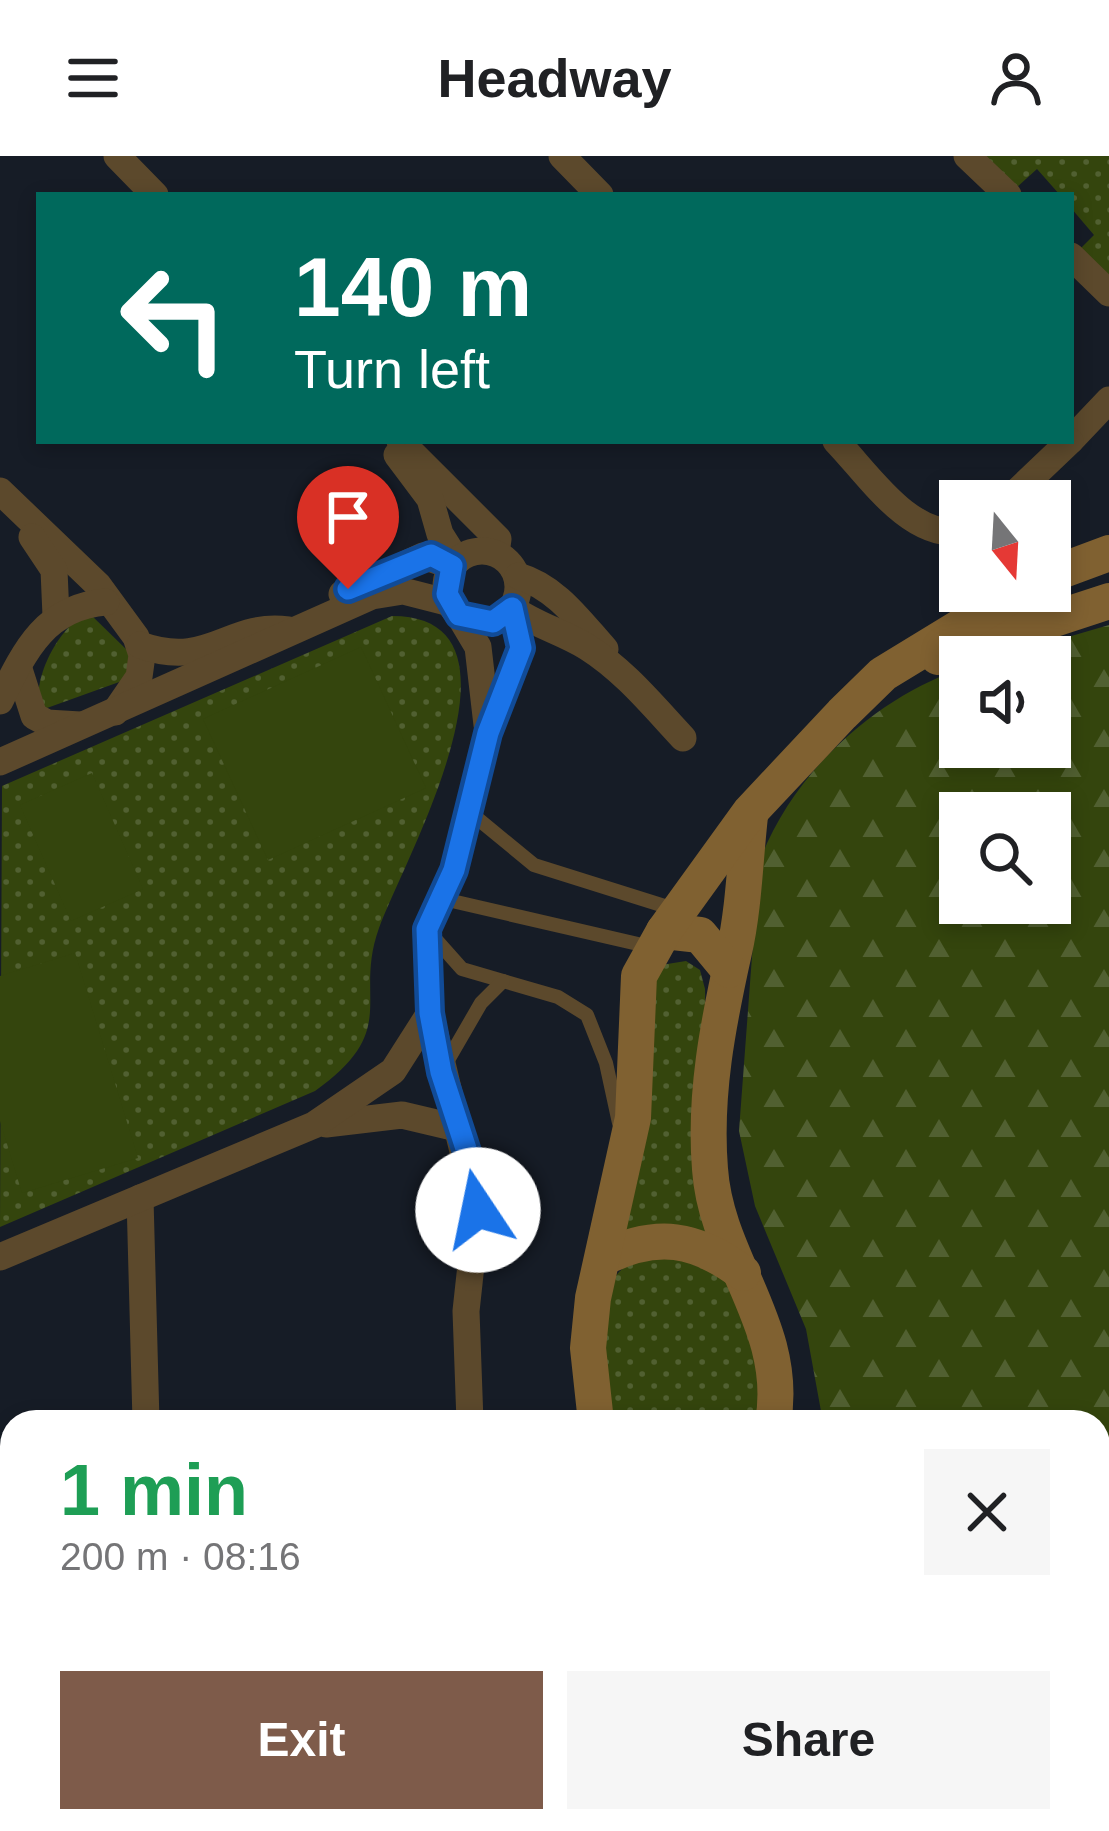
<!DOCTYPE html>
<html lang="en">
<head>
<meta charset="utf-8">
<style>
  :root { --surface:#fff; --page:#f6f6f6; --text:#202124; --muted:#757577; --accent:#7e5b4a }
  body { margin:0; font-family:Arial,sans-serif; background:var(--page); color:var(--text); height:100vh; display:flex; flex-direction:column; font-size:45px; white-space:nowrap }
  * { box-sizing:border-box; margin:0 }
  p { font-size:39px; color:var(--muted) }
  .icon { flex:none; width:66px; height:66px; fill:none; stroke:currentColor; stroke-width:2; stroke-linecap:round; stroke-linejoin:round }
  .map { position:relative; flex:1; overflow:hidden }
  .details { position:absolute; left:0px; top:1254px; width:1110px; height:423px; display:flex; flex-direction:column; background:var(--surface); border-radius:36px 36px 0 0; box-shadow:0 6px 18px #0003 }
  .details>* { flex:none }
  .banner { position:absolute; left:36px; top:36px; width:1038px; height:252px; border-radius:0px; box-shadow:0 6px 18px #0003; background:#00695c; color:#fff; overflow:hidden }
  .needle { width:78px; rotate:162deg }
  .tools { position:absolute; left:939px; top:324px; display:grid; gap:24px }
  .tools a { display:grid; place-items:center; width:132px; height:132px; border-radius:0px; background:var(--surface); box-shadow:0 6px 18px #0003; font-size:60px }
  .pin { position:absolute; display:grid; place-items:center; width:102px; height:102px; color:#fff; margin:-123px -51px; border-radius:50% 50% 50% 0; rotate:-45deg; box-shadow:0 0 12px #0007 }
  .pin .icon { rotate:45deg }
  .me { position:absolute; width:132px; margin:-66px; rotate:349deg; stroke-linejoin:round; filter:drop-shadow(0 0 9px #0008) }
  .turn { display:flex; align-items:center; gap:42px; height:252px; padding:0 60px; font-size:54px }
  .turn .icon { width:156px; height:156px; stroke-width:2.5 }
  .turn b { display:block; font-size:84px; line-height:102px }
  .round { display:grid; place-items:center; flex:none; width:126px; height:126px; border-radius:0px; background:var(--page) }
  .overview { display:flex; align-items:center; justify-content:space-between; height:204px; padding:0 60px }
  h1 { font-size:72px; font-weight:700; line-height:90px; color:#1e9e55 }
  .cta { display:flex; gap:24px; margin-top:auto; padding:24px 60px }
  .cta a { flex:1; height:138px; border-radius:0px; background:var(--accent); color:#fff; font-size:48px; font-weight:700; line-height:138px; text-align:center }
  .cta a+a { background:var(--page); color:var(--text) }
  header { display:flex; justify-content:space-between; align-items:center; height:156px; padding:0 60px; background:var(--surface); font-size:54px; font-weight:700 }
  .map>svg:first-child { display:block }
</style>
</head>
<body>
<header><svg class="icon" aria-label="menu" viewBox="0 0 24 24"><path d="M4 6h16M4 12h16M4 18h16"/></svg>Headway<svg class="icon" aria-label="person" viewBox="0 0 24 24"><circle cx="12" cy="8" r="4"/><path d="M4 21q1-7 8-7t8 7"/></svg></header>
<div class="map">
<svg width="1109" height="1675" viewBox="0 0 1109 1675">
  <defs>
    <pattern id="green-dots" width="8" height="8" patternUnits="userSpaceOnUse" patternTransform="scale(3)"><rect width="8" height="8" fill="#34450d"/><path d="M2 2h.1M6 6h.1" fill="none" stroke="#516031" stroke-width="1.8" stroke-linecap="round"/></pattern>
    <pattern id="forest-firs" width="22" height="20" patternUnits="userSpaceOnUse" patternTransform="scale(3)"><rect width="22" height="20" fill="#34450d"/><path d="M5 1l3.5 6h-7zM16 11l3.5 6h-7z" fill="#516031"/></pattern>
  </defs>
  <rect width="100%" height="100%" fill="#161c26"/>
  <!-- built -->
  <polygon fill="#1d2736" points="1109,1470 1109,1675 784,1675 800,1665 1098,1665 1098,1477"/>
  <!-- green -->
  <g fill="url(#green-dots)">
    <polygon points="985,0 1109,0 1109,122 1077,96 1094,79 1071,52 1071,39 1060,39 1037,13 1016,32"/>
    <path d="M89,457L129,496L132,509L122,525L47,552L39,547C34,519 61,467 89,457Z"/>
    <path d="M392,460C543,460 402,708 379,772C353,844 402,873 315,935L0,1071L2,630Z"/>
    <polygon points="686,805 700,814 705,833 709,1077 624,1079 647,827 661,809"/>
    <path d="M661,1095L732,1125L760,1222L756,1266H605C602,1232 595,1142 619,1116C628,1106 648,1101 661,1095Z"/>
  </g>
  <!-- forest -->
  <path fill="url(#forest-firs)" fill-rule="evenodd" d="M1109,469V1316H1098V1266H823L806,1173L755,1050L739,975L759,707C791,619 872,544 960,513V591H1050V501H1000ZM960,657H1050V747H960Z"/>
  <!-- pitch -->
  <g fill="#34450d">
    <polygon points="361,491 426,632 268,704 203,563"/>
    <polygon points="92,617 143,733 71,765 20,649"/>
    <polygon points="75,797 138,1002 22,1037 0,965 0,820"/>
  </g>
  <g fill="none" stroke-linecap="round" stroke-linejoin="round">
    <!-- lane -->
    <g stroke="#5c492c" stroke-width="14">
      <polyline points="472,658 534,709 674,753"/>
      <polyline points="439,742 651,791"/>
      <polyline points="430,777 462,813 558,841 587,859 606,907 619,967"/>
      <polyline points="444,911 481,847 503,825"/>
    </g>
    <!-- street -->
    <g stroke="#5c492c" stroke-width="27">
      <polyline points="117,0 155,39"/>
      <polyline points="562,0 600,39"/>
      <polyline points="967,0 1008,39"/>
      <polyline points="1071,100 1109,137"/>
      <polyline points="1071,284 1109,244"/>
      <polyline points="400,285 498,383 496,397"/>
      <path d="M836,285C869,319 908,381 960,376"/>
      <polyline points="397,299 430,343 440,378 457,405"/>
      <polyline points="0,335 98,429 136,481 142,499 139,521 115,556"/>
      <polyline points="1007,345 1070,285"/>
      <polyline points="32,381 54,414 56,460"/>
      <circle cx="482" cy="431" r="36"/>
      <path d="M518,420C556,431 579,464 605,493"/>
      <polyline points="342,438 423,400 452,410"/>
      <path d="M512,452C535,469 563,476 587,491C625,515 653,550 683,582"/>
      <polyline points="459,459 478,491 487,569"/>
      <path d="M140,489C210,514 228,466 288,474"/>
      <polyline points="19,513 34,560 47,567 80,569"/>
      <path d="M0,545C25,494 45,451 106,446"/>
      <polyline points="0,606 372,440 403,435 450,447"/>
      <polyline points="326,968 402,959 457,972"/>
      <polyline points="140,1042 146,1266"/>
      <polyline points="0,1101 314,969 393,915 430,857"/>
      <polyline points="470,1266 466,1155 477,1054 430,857 426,773 454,714 488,577 521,492 512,452"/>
      <polyline points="286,1675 302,1665"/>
    </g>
    <!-- secondary -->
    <g stroke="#806131" stroke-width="36">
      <polyline points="1050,419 1109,397"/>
      <polyline points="938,501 1109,445"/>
      <path d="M750,660C745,704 744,752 734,796C718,868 704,939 710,1013C716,1104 790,1171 773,1266"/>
      <polyline points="664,775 700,779 729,814"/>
      <path d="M603,1102C657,1075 696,1082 743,1117"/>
      <polyline points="596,1266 588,1192 593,1142 633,962 639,820 664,775 750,656 842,558 883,518 1019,435"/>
      <polyline points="400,1675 415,1665"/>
    </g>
  </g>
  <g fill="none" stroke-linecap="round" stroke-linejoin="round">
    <!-- route casing -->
    <g stroke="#114b97" stroke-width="30">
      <polyline id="route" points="348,433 431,399 452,410 447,438 459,459 493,466 512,452 521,492 488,577 454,714 427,773 430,857 441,916 470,1005 478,1054"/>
    </g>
    <!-- route -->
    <use href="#route" stroke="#1a73e8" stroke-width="21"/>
  </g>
</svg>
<div class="tools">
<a><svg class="needle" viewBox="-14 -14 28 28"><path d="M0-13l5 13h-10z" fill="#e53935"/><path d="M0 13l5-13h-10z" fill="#757577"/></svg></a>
<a><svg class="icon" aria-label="sound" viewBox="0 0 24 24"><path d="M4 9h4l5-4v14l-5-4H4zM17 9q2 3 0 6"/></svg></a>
<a><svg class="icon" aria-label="search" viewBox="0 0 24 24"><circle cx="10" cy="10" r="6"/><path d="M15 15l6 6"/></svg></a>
</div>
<div class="pin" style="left:348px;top:433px;background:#d93025"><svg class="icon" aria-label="arrive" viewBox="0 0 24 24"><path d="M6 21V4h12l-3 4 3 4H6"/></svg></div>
<svg class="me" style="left:478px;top:1054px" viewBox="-20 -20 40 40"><circle r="19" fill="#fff"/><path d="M0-13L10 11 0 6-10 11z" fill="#1a73e8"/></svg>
<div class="banner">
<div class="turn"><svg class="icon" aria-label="left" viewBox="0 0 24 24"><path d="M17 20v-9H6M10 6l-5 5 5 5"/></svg><div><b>140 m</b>Turn left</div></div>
</div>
<section class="details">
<div class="overview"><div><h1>1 min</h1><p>200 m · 08:16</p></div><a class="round"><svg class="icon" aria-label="close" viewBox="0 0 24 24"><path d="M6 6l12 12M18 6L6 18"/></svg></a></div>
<div class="cta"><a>Exit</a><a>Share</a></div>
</section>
</div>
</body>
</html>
